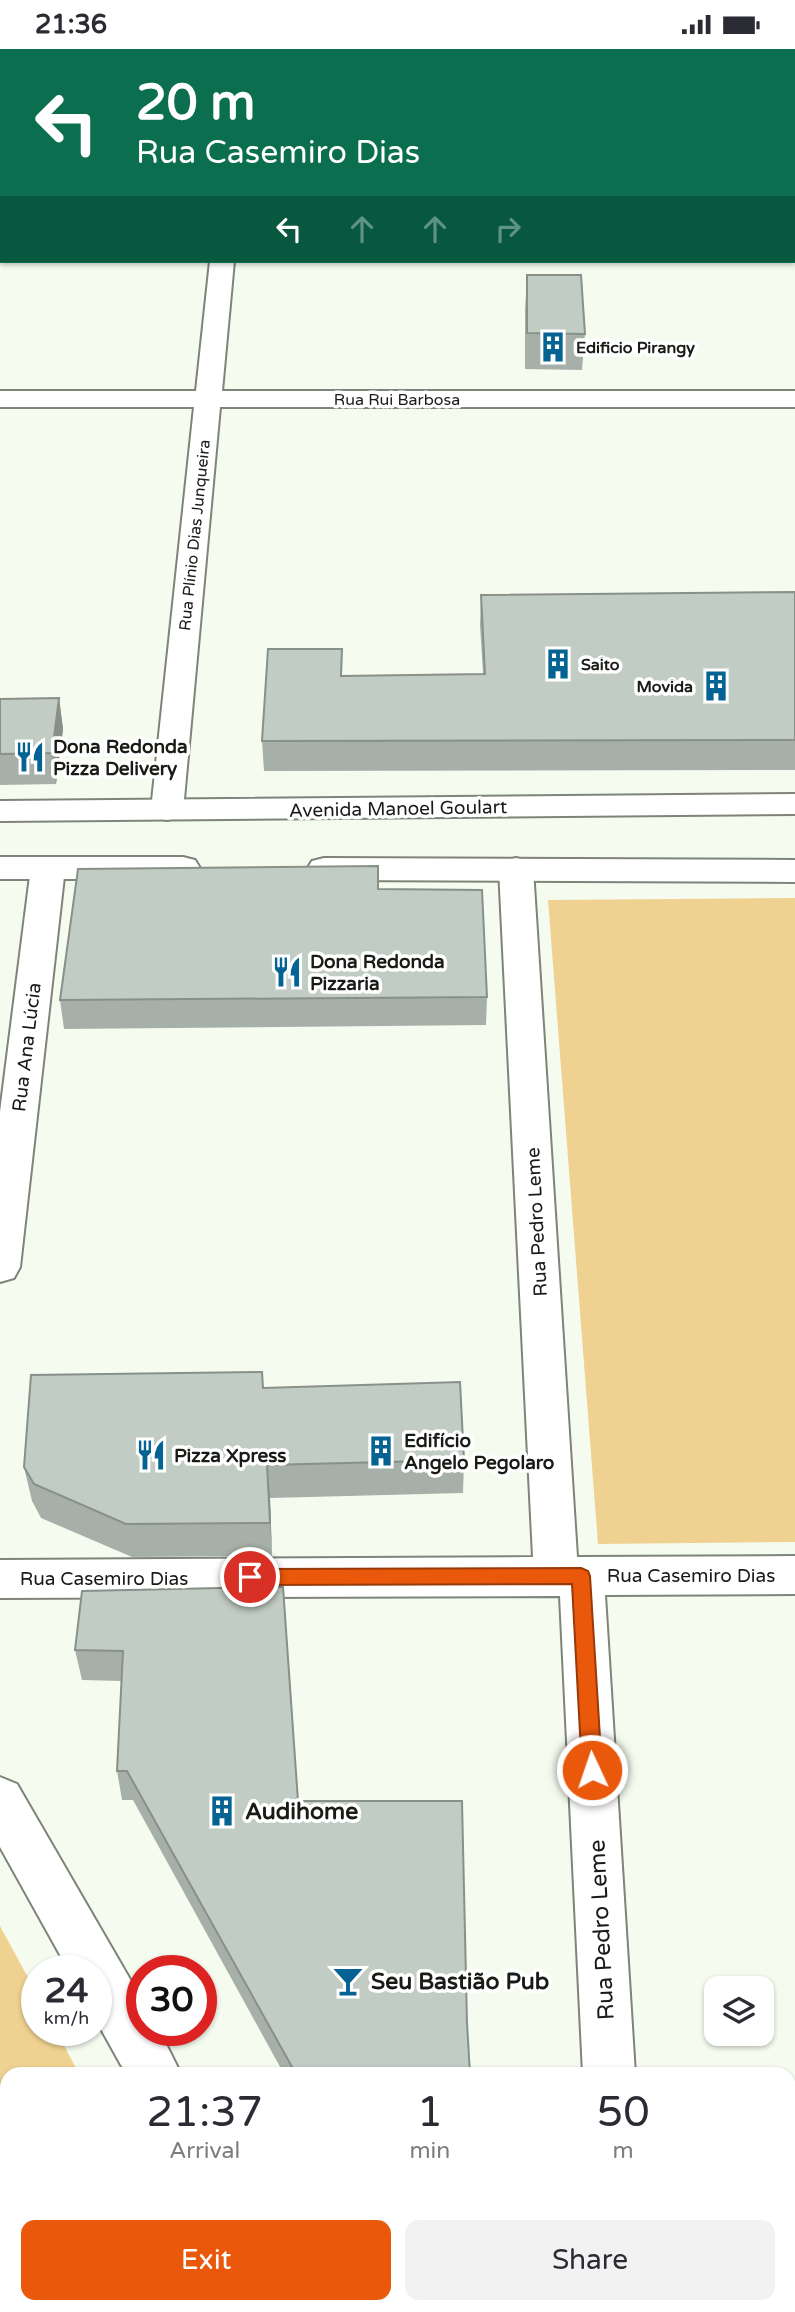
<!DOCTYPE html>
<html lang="en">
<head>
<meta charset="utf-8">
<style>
  :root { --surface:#fff; --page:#f2f2f3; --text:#2b2b33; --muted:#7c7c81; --accent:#ea580c }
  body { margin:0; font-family:"Varela Round",sans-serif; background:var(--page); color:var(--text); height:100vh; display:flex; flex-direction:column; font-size:26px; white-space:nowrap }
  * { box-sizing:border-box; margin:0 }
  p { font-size:23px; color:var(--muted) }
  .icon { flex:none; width:38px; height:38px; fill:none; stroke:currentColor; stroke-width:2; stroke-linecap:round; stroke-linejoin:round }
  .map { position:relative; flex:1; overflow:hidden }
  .drawer { position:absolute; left:0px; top:2018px; width:796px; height:247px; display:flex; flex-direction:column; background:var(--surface); border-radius:21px 21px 0 0; box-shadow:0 2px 5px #0004 }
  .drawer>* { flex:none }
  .guide { position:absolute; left:0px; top:0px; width:796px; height:214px; box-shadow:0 2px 5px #0004; background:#0b6e4f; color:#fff; overflow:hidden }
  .tools { position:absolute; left:704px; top:1927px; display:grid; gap:14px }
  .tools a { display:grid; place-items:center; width:70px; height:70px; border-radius:14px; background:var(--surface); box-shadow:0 2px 5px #0004; font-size:35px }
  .speed { position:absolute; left:21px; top:1906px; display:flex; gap:14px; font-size:35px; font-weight:700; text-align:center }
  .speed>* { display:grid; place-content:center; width:91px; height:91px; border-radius:50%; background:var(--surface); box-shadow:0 2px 5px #0004; line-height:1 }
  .speed small { font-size:18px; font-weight:400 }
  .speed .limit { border:10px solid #d22; background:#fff; color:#111 }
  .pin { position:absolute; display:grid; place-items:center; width:60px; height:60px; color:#fff; margin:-30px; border:4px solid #fff; border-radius:50%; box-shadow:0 2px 7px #0007 }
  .me { position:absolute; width:77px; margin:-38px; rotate:357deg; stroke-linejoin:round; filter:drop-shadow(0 0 5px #0008) }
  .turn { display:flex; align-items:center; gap:24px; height:147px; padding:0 21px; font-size:32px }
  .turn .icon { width:91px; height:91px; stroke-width:2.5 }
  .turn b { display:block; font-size:49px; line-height:60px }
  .lanes { display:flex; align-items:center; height:66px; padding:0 21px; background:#0003; justify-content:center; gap:35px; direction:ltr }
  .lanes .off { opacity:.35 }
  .eta { display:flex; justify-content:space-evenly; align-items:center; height:119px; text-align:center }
  .eta b { font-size:42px; font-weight:600; line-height:49px }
  .cta { display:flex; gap:14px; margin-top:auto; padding:14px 21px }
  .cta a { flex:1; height:80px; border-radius:14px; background:var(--accent); color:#fff; font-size:28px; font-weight:600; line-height:80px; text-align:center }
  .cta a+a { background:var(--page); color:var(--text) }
  .status { display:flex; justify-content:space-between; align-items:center; height:49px; padding:0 35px; background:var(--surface); direction:ltr }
  .status svg { height:19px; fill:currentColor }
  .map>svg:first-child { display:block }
</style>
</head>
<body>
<div class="status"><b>21:36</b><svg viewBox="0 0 49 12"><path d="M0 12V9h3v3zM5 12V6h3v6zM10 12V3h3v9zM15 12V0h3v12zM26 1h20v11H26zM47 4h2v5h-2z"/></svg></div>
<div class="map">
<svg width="795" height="2263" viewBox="0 0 795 2263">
  <rect width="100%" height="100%" fill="#f5fcef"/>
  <!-- green -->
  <g fill="#efd291">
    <polygon points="795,849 795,1493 598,1495 548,851"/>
    <polygon points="0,1877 37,1945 37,1981 56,1981 79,2025 7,2025 7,2258 204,2258 207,2263 0,2263"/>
  </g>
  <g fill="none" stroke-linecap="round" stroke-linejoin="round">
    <!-- lane casing -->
    <g stroke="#7e8478" stroke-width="3">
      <rect id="lane" x="214" y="0" width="18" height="2"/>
    </g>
    <!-- street casing -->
    <g stroke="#7e8478" stroke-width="4">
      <g id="street">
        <polygon points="728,0 748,0 749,2 729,2"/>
        <rect x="794" y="81" width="1" height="14"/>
        <rect x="0" y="84" width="2" height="14"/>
        <rect x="794" y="186" width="1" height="16"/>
        <polygon points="210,212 234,212 222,342 795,342 795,358 220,358 183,761 179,768 167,771 155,768 151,761 194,358 0,358 0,342 196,342"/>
        <polygon points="48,808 60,811 65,819 20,1218 14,1229 0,1233 0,1063 31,819 36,811"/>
        <polygon points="516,809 528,812 533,820 577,1508 795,1507 795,1545 605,1546 635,2025 583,2025 560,1547 0,1549 0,1511 533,1508 499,820 504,812"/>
        <rect x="594" y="2258" width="56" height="5"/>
      </g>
    </g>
    <!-- secondary casing -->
    <g stroke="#7e8478" stroke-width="4">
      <g id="secondary">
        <polygon points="795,745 795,765 0,772 0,752"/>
        <polygon points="0,808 183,808 195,811 200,819 195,827 183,830 0,830"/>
        <polygon points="324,809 795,811 795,833 324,831 312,828 307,820 312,812"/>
        <polygon points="0,1728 17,1735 142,1951 142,1981 159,1981 181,2025 126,2025 96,1971 96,1922 69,1922 0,1798"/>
        <polygon points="259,2258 316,2258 318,2263 261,2263"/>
      </g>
    </g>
    <!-- lane -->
    <use href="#lane" fill="#fff" fill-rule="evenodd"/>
    <!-- street -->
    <use href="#street" fill="#fff" fill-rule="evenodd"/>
    <!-- secondary -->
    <use href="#secondary" fill="#fff" fill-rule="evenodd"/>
  </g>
  <!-- wall -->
  <g fill="#a6b0a9">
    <polygon points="527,226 585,285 582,321 525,320 525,261"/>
    <polygon points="795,543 795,721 264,722 262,692 342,627 483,625 480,576 481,546"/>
    <polygon points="59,649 63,680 56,735 0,736 0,650"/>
    <polygon points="378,840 487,948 486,976 64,980 60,951"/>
    <polygon points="263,1339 464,1411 463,1444 270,1449 272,1507 132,1508 41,1469 32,1452 24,1418"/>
    <polygon points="230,1520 272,1520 298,1752 467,1974 470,2025 284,2025 133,1751 122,1751 117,1722 122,1632 82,1631 75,1601 232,1539"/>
    <polygon points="418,2258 574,2258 575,2263 422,2263"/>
  </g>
  <!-- shaded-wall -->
  <g fill="#879089">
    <polygon points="59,649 63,680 56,735 52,704"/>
    <polygon points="267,1416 270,1449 272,1507 270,1474"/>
  </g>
  <!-- building -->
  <g fill="#c1cdc4" stroke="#879089" stroke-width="2">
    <polygon points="435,0 494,0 495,2 435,2"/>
    <polygon points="527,226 581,226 585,285 527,284"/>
    <polygon points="795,543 795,691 262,692 268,600 342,600 341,627 485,625 481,546"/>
    <polygon points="59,649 52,704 0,705 0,650"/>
    <polygon points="378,817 378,840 482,841 487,948 60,951 78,820"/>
    <polygon points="262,1323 263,1339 460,1333 464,1411 267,1416 270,1474 126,1475 34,1435 24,1418 31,1326"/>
    <polygon points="230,1520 272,1520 273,1538 283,1538 298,1752 462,1752 467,1974 470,2025 296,2025 127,1722 117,1722 123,1602 75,1601 82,1542 272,1538"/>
    <polygon points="432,2258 574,2258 575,2263 435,2263"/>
  </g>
  <!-- route -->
  <polygon fill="#ea580c" stroke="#983908" stroke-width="2" points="581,1519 588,1522 590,1527 602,1721 599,1727 592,1730 585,1727 582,1721 572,1535 250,1536 244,1534 241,1528 244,1523 250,1520"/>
  <!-- icons -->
  <defs>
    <g id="building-bare" transform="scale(2.415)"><path d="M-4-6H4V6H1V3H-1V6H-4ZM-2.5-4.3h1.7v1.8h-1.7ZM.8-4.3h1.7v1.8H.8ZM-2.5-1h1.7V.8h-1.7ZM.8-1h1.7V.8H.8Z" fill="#056393" stroke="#fff" stroke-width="2.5" paint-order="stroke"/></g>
    <g id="restaurant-bare" transform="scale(2.415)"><path d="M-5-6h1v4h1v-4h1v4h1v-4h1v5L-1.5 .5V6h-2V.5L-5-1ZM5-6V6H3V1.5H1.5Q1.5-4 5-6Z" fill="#056393" stroke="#fff" stroke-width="2.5" paint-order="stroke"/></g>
    <g id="bar-bare" transform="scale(2.415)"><path d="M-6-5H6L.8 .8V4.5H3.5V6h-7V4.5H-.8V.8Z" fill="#056393" stroke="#fff" stroke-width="2.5" paint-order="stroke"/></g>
  </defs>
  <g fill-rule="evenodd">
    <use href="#building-bare" x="553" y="298"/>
    <use href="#building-bare" x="558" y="615"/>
    <use href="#building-bare" x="716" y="637"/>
    <use href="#restaurant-bare" x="30" y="708"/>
    <use href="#restaurant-bare" x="287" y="923"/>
    <use href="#building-bare" x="381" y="1402"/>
    <use href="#restaurant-bare" x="151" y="1406"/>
    <use href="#building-bare" x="222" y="1762"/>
    <use href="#bar-bare" x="348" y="1932"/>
  </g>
  <g text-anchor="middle" stroke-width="7" stroke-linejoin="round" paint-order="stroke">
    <!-- far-poi labels -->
    <g font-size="16" font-weight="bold" fill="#191b17" stroke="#fff" text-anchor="start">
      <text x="576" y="304">Edificio Pirangy</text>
      <text x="581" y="621">Saito</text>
      <text x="693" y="643" text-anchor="end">Movida</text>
    </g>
    <!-- far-street labels -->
    <g font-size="16" fill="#191b17" stroke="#fff">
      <text x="397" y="356">Rua Rui Barbosa</text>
      <text transform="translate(194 486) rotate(-84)" y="6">Rua Plínio Dias Junqueira</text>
    </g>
    <!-- poi labels -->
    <g font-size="19" font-weight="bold" fill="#191b17" stroke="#fff" text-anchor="start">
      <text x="53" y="704">Dona Redonda<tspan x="53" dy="22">Pizza Delivery</tspan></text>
      <text x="310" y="919">Dona Redonda<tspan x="310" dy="22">Pizzaria</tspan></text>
      <text x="404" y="1398">Edifício<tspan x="404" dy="22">Angelo Pegolaro</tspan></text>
      <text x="174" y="1413">Pizza Xpress</text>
    </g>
    <!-- street labels -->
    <g font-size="19" fill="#191b17" stroke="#fff">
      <text transform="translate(398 759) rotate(-1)" y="7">Avenida Manoel Goulart</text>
      <text transform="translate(26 998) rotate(-83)" y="7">Rua Ana Lúcia</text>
      <text transform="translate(536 1173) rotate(-93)" y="7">Rua Pedro Leme</text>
      <text x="691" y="1533">Rua Casemiro Dias</text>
      <text x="104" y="1536">Rua Casemiro Dias</text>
    </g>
    <!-- near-poi labels -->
    <g font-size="23" font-weight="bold" fill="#191b17" stroke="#fff" text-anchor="start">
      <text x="245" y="1770">Audihome</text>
      <text x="371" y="1940">Seu Bastião Pub</text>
    </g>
    <!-- near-street labels -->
    <g font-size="23" fill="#191b17" stroke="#fff">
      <text transform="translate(601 1881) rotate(-93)" y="8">Rua Pedro Leme</text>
    </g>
  </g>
</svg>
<div class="tools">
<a><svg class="icon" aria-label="layers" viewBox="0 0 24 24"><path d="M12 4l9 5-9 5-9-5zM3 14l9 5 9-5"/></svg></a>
</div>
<div class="speed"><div>24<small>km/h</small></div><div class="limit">30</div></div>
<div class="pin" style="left:250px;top:1528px;background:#d93025"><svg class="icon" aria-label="arrive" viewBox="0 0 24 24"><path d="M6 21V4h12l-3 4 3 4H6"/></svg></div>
<svg class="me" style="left:592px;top:1721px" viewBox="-20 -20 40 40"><circle r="17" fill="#ea580c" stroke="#fff" stroke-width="3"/><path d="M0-11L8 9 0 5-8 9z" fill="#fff"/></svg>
<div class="guide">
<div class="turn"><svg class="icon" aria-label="left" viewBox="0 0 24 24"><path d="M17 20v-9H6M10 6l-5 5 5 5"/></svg><div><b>20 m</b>Rua Casemiro Dias</div></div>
<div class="lanes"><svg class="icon" aria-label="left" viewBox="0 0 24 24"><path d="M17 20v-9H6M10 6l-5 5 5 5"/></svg><svg class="icon off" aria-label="ahead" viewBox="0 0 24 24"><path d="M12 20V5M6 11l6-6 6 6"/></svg><svg class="icon off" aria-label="ahead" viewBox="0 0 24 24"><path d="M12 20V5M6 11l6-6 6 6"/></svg><svg class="icon off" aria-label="right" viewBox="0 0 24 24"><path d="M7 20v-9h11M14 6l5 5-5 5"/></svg></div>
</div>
<section class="drawer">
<div class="eta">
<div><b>21:37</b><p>Arrival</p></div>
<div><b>1</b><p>min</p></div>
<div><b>50</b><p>m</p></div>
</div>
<div class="cta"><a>Exit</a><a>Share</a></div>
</section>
</div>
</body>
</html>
